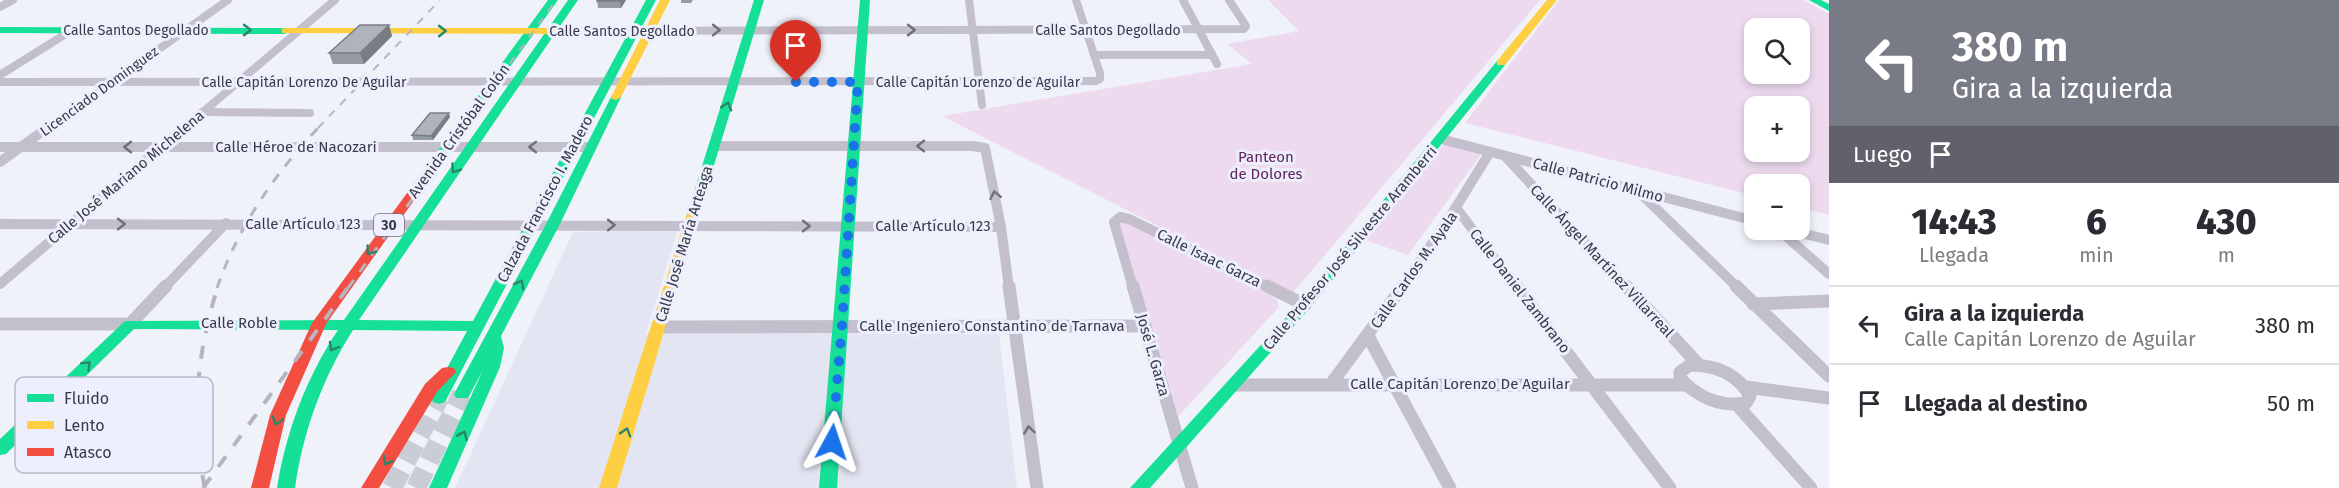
<!DOCTYPE html>
<html lang="es">
<head>
<meta charset="utf-8">
<style>
  :root { --surface:#fff; --page:#f7f7f7; --text:#2b2b33; --muted:#7c7c81; --line:#e1e1e2 }
  body { margin:0; font-family:"Fira Sans",sans-serif; background:var(--page); color:var(--text); height:100vh; display:flex; flex-direction:column; font-size:22px; white-space:nowrap }
  * { box-sizing:border-box; margin:0 }
  p { font-size:20px; color:var(--muted) }
  .icon { flex:none; width:33px; height:33px; fill:none; stroke:currentColor; stroke-width:2; stroke-linecap:round; stroke-linejoin:round }
  .map { position:relative; flex:1; overflow:hidden }
  .details { display:flex; flex-direction:column; background:var(--surface); width:510px }
  .details>* { flex:none }
  .hud { background:#787a86; color:#fff; overflow:hidden }
  .controls { position:absolute; left:1744px; top:18px; display:grid; gap:12px }
  .controls a { display:grid; place-items:center; width:66px; height:66px; border-radius:12px; background:var(--surface); box-shadow:0 3px 9px #0003; font-size:30px }
  .pin { position:absolute; display:grid; place-items:center; width:51px; height:51px; color:#fff; margin:-62px -26px; border-radius:50% 50% 50% 0; rotate:-45deg; box-shadow:0 0 6px #0007 }
  .pin .icon { rotate:45deg }
  .me { position:absolute; width:66px; margin:-33px; rotate:5deg; stroke-linejoin:round; filter:drop-shadow(0 0 4px #0008) }
  .turn { display:flex; align-items:center; gap:21px; height:126px; padding:0 24px; font-size:27px }
  .turn .icon { width:78px; height:78px; stroke-width:2.5 }
  .turn b { display:block; font-size:42px; line-height:51px }
  .then { display:flex; align-items:center; height:57px; padding:0 24px; background:#0003; gap:12px; font-size:22px }
  .eta { display:flex; justify-content:space-evenly; align-items:center; height:102px; text-align:center }
  .eta b { font-size:36px; font-weight:800; line-height:42px }
  ul { padding:0; list-style:none }
  li { display:flex; align-items:center; gap:18px; height:78px; padding:0 24px; border-top:2px solid var(--line) }
  li div { flex:1 }
  li b { display:block; font-size:22px }
  li em { font-style:normal }
  main { display:flex; flex:1; min-height:0 }
  .map>svg:first-child { display:block }
</style>
</head>
<body>
<main>
<div class="map">
<svg width="1829" height="488" viewBox="0 0 1829 488">
  <rect width="100%" height="100%" fill="#f0f2fa"/>
  <!-- built -->
  <polygon fill="#e3e5f2" points="678,230 646,333 999,334 1017,488 455,488 573,232"/>
  <!-- green -->
  <g fill="#eddaef" fill-rule="evenodd">
    <polygon points="1268,0 1540,0 1292,294 942,116 1252,64 1227,44 1299,31"/>
    <path d="M1559,0H1804L1829,14V215L1800,208V184H1755V196L1465,123ZM1800,28V74H1755V28ZM1800,106V152H1755V106Z"/>
    <polygon points="1447,144 1482,153 1408,255 1365,240 1442,145"/>
    <polygon points="1125,219 1260,289 1277,300 1279,307 1176,419 1114,222"/>
  </g>
  <g fill="none" stroke-linecap="round" stroke-linejoin="round">
    <!-- primary-tunnel -->
    <g stroke="#cbcdd6" stroke-width="20" stroke-dasharray="20 10" stroke-linecap="butt">
      <polyline points="392,488 439,398"/>
      <polyline points="416,488 462,394"/>
    </g>
    <!-- street-far2 -->
    <g stroke="#c4bfcd" stroke-width="8">
      <polyline points="969,0 982,105"/>
      <polyline points="1183,0 1217,64"/>
      <polyline points="0,7 13,0"/>
      <polyline points="552,31 1244,29 1246,26 1229,0"/>
      <polyline points="1095,55 1212,55"/>
      <polyline points="0,75 72,30"/>
      <polyline points="0,82 1096,81 1100,79 1100,73 1076,0"/>
      <polyline points="202,112 310,113"/>
      <polyline points="48,128 228,0"/>
      <polyline points="184,128 335,0"/>
    </g>
    <!-- street-far1 -->
    <g stroke="#c4bfcd" stroke-width="10">
      <polyline points="1441,139 1755,221"/>
      <polyline points="714,146 972,146 985,148 1001,227 1009,288"/>
      <polyline points="0,147 591,147"/>
      <polyline points="1505,156 1627,288"/>
      <polyline points="0,162 50,126"/>
      <polyline points="1639,192 1738,288"/>
      <polyline points="1457,209 1517,288"/>
      <polyline points="0,224 1001,227"/>
      <polyline points="1779,230 1829,274"/>
      <polyline points="1789,230 1829,240"/>
      <polyline points="0,284 186,126"/>
      <polyline points="164,288 226,223"/>
      <polyline points="1133,288 1114,222 1120,217 1129,219 1270,288"/>
      <polyline points="1402,288 1453,212 1490,152"/>
    </g>
    <!-- street -->
    <g stroke="#c4bfcd" stroke-width="13">
      <polyline points="1009,286 1037,488"/>
      <polyline points="1133,286 1192,488"/>
      <polyline points="1267,286 1305,305"/>
      <polyline points="1516,286 1670,488"/>
      <polyline points="1626,286 1699,365"/>
      <polyline points="1736,286 1829,376"/>
      <polyline points="1753,304 1829,301"/>
      <polyline points="0,324 130,324 166,286"/>
      <polyline points="659,327 1145,326"/>
      <polyline points="1368,336 1450,488"/>
      <path d="M1690,365C1716,365 1737,373 1750,396L1746,403C1720,407 1697,397 1680,378V372Z"/>
      <polyline points="1331,384 1403,286"/>
      <polyline points="1234,385 1685,385"/>
      <polyline points="1746,387 1829,398"/>
      <polyline points="1737,405 1811,488"/>
    </g>
    <!-- fast -->
    <g fill="#16e098" fill-rule="evenodd">
      <polygon points="548,0 558,0 418,195 410,195 408,192 410,189"/>
      <path d="M568,0H578L359,320L473,321L646,0H656L445,402L439,404L433,402L431,398L467,331L353,330C322,379 303,432 295,488H277C286,432 306,378 338,330L134,329L6,454L0,455V439L125,321L344,320Z"/>
      <polygon points="754,0 764,0 705,195 703,198 695,198 693,195"/>
      <polygon points="860,0 870,0 837,488 819,488"/>
      <polygon points="1809,0 1821,0 1829,4 1829,11"/>
      <polygon points="0,27 285,28 290,31 285,34 0,33"/>
      <polygon points="1501,60 1505,61 1505,65 1310,308 1150,488 1130,488 1300,302 1497,61"/>
      <polygon points="616,94 621,97 560,224 501,336 504,348 500,367 447,488 429,488 483,370 468,398 456,398 454,394 546,224 611,97"/>
    </g>
    <!-- slow -->
    <g fill="#ffcf43" fill-rule="evenodd">
      <polygon points="660,0 670,0 621,97 616,100 612,99 611,97"/>
      <polygon points="1547,0 1557,0 1505,65 1497,65 1497,61"/>
      <polygon points="285,28 552,28 557,31 552,34 282,33 282,29"/>
      <polygon points="699,191 705,195 617,488 599,488 693,195"/>
    </g>
    <!-- jam -->
    <g fill="#f24e42" fill-rule="evenodd">
      <polygon points="414,188 420,192 326,324 286,415 269,488 251,488 270,415 312,323 410,189"/>
      <polygon points="448,367 454,368 456,372 437,392 379,488 361,488 425,384 442,368"/>
    </g>
    <!-- rail-far2 -->
    <g stroke="#b7b4bf" stroke-width="2" stroke-dasharray="8 8" stroke-linecap="butt">
      <polyline points="318,128 440,0"/>
      <polyline points="463,128 556,0"/>
    </g>
    <!-- rail-far1 -->
    <g stroke="#b7b4bf" stroke-width="3" stroke-dasharray="10 10" stroke-linecap="butt">
      <path d="M217,288C238,227 275,173 320,126"/>
      <polyline points="348,288 465,126"/>
    </g>
    <!-- rail -->
    <g stroke="#b7b4bf" stroke-width="4" stroke-dasharray="13 13" stroke-linecap="butt">
      <polyline points="203,488 349,286"/>
      <path d="M205,488C190,420 197,352 218,286"/>
    </g>
  </g>
  <!-- wall -->
  <g fill="#969aa2">
    <polygon points="626,0 621,8 598,8 597,1"/>
    <polygon points="681,0 693,0 691,3 681,3"/>
    <polygon points="389,25 392,36 364,64 333,64 329,53"/>
    <polygon points="450,117 433,140 413,140 412,135"/>
  </g>
  <!-- shaded-wall -->
  <g fill="#7a7d84">
    <polygon points="621,0 626,0 621,8 620,1"/>
    <polygon points="389,25 392,36 364,64 360,53"/>
    <polygon points="449,113 450,117 433,140 431,136"/>
  </g>
  <!-- building -->
  <g fill="#aeb3bc" stroke="#7a7d84" stroke-width="1.5">
    <polygon points="597,0 621,0 620,1 597,1"/>
    <polygon points="360,25 389,25 360,53 329,53"/>
    <polygon points="430,113 449,113 431,136 412,135"/>
  </g>
  <!-- one-way arrows -->
  <defs><path id="oneway-chevron" d="M-2-3.5L2.5 0L-2 3.5" fill="none" stroke-width="1.6" stroke-linecap="round" stroke-linejoin="round" transform="scale(1.5)"/></defs>
  <g stroke="#29856c">
    <use href="#oneway-chevron" transform="translate(247 30)"/>
    <use href="#oneway-chevron" transform="translate(442 31)"/>
    <use href="#oneway-chevron" transform="translate(727 106) rotate(-73)"/>
    <use href="#oneway-chevron" transform="translate(455 169) rotate(125)"/>
    <use href="#oneway-chevron" transform="translate(370 251) rotate(127)"/>
    <use href="#oneway-chevron" transform="translate(520 284) rotate(-62)"/>
    <use href="#oneway-chevron" transform="translate(333 347) rotate(119)"/>
    <use href="#oneway-chevron" transform="translate(87 365) rotate(-44)"/>
    <use href="#oneway-chevron" transform="translate(277 421) rotate(106)"/>
    <use href="#oneway-chevron" transform="translate(626 432) rotate(-73)"/>
    <use href="#oneway-chevron" transform="translate(463 435) rotate(-66)"/>
    <use href="#oneway-chevron" transform="translate(387 461) rotate(121)"/>
  </g>
  <g stroke="#706f7d">
    <use href="#oneway-chevron" transform="translate(716 30)"/>
    <use href="#oneway-chevron" transform="translate(911 30)"/>
    <use href="#oneway-chevron" transform="translate(921 146) rotate(-180)"/>
    <use href="#oneway-chevron" transform="translate(128 147) rotate(-180)"/>
    <use href="#oneway-chevron" transform="translate(533 147) rotate(-180)"/>
    <use href="#oneway-chevron" transform="translate(995 195) rotate(-101)"/>
    <use href="#oneway-chevron" transform="translate(121 224)"/>
    <use href="#oneway-chevron" transform="translate(611 225)"/>
    <use href="#oneway-chevron" transform="translate(806 226)"/>
    <use href="#oneway-chevron" transform="translate(1029 430) rotate(-98)"/>
  </g>
  <g fill="none" stroke-linecap="round" stroke-linejoin="round">
    <!-- route -->
    <polyline stroke="#1a73e8" stroke-width="10" stroke-dasharray="0 18" points="796,82 858,82 842,326 832,442"/>
  </g>
  <g text-anchor="middle" stroke-width="6" stroke-linejoin="round" paint-order="stroke">
    <!-- far-street labels -->
    <g font-size="14" fill="#383a48" stroke="#edeffd">
      <text x="136" y="35">Calle Santos Degollado</text>
      <text x="1108" y="35">Calle Santos Degollado</text>
      <text x="622" y="36">Calle Santos Degollado</text>
      <text x="304" y="87">Calle Capitán Lorenzo De Aguilar</text>
      <text x="978" y="87">Calle Capitán Lorenzo de Aguilar</text>
      <text transform="translate(99 91) rotate(-36)" y="5">Licenciado Dominguez</text>
    </g>
    <!-- shield labels -->
    <rect fill="#edeffd" stroke="#6e707e" stroke-width="1.5" x="374" y="214" width="30" height="22" rx="4.5"/>
    <g font-size="14" font-weight="bold" fill="#383a48">
      <text x="389" y="230">30</text>
    </g>
    <!-- street labels -->
    <g font-size="15" fill="#383a48" stroke="#edeffd">
      <text transform="translate(459 131) rotate(-54)" y="5">Avenida Cristóbal Colón</text>
      <text x="296" y="152">Calle Héroe de Nacozari</text>
      <text transform="translate(126 177) rotate(-40)" y="5">Calle José Mariano Michelena</text>
      <text transform="translate(1598 180) rotate(15)" y="5">Calle Patricio Milmo</text>
      <text transform="translate(545 199) rotate(-62)" y="5">Calzada Francisco I. Madero</text>
      <text x="303" y="229">Calle Artículo 123</text>
      <text x="933" y="231">Calle Artículo 123</text>
      <text transform="translate(684 244) rotate(-73)" y="5">Calle José María Arteaga</text>
      <text transform="translate(1350 248) rotate(-50)" y="5">Calle Profesor José Silvestre Aramberri</text>
      <text transform="translate(1209 258) rotate(26)" y="5">Calle Isaac Garza</text>
      <text transform="translate(1602 261) rotate(47)" y="5">Calle Ángel Martínez Villarreal</text>
      <text transform="translate(1414 270) rotate(-55)" y="5">Calle Carlos M. Ayala</text>
      <text transform="translate(1520 291) rotate(52)" y="5">Calle Daniel Zambrano</text>
      <text x="239" y="328">Calle Roble</text>
      <text x="992" y="331">Calle Ingeniero Constantino de Tarnava</text>
      <text transform="translate(1153 355) rotate(74)" y="5">José L. Garza</text>
      <text x="1460" y="389">Calle Capitán Lorenzo De Aguilar</text>
    </g>
    <!-- park labels -->
    <g font-size="15" fill="#61235e" stroke="#edeffd">
      <text x="1266" y="162">Panteon<tspan x="1266" dy="17">de Dolores</tspan></text>
    </g>
  </g>
  <!-- legend -->
  <rect x="15" y="377" width="198" height="96" rx="9" fill="#edeffd" stroke="#b7b9c7" stroke-width="1.5"/>
  <rect x="27" y="394" width="27" height="8" fill="#16e098"/>
  <rect x="27" y="421" width="27" height="8" fill="#ffcf43"/>
  <rect x="27" y="448" width="27" height="8" fill="#f24e42"/>
  <g font-size="16" fill="#383a48">
    <text x="64" y="404">Fluido</text>
    <text x="64" y="431">Lento</text>
    <text x="64" y="458">Atasco</text>
  </g>
</svg>
<div class="controls">
<a><svg class="icon" aria-label="search" viewBox="0 0 24 24"><circle cx="10" cy="10" r="6"/><path d="M15 15l6 6"/></svg></a>
<a>+</a>
<a>−</a>
</div>
<div class="pin" style="left:796px;top:82px;background:#d93025"><svg class="icon" aria-label="arrive" viewBox="0 0 24 24"><path d="M6 21V4h12l-3 4 3 4H6"/></svg></div>
<svg class="me" style="left:832px;top:442px" viewBox="-20 -20 40 40"><path d="M0-17L14 15 0 8-14 15z" fill="#1a73e8" stroke="#fff" stroke-width="4"/></svg>
</div>
<section class="details">
<div class="hud">
<div class="turn"><svg class="icon" aria-label="left" viewBox="0 0 24 24"><path d="M17 20v-9H6M10 6l-5 5 5 5"/></svg><div><b>380 m</b>Gira a la izquierda</div></div>
<div class="then">Luego<svg class="icon" aria-label="arrive" viewBox="0 0 24 24"><path d="M6 21V4h12l-3 4 3 4H6"/></svg></div>
</div>
<div class="eta">
<div><b>14:43</b><p>Llegada</p></div>
<div><b>6</b><p>min</p></div>
<div><b>430</b><p>m</p></div>
</div>
<ul>
<li><svg class="icon" aria-label="left" viewBox="0 0 24 24"><path d="M17 20v-9H6M10 6l-5 5 5 5"/></svg><div><b>Gira a la izquierda</b><p>Calle Capitán Lorenzo de Aguilar</p></div><em>380 m</em></li>
<li><svg class="icon" aria-label="arrive" viewBox="0 0 24 24"><path d="M6 21V4h12l-3 4 3 4H6"/></svg><div><b>Llegada al destino</b></div><em>50 m</em></li>
</ul>
</section>
</main>
</body>
</html>
